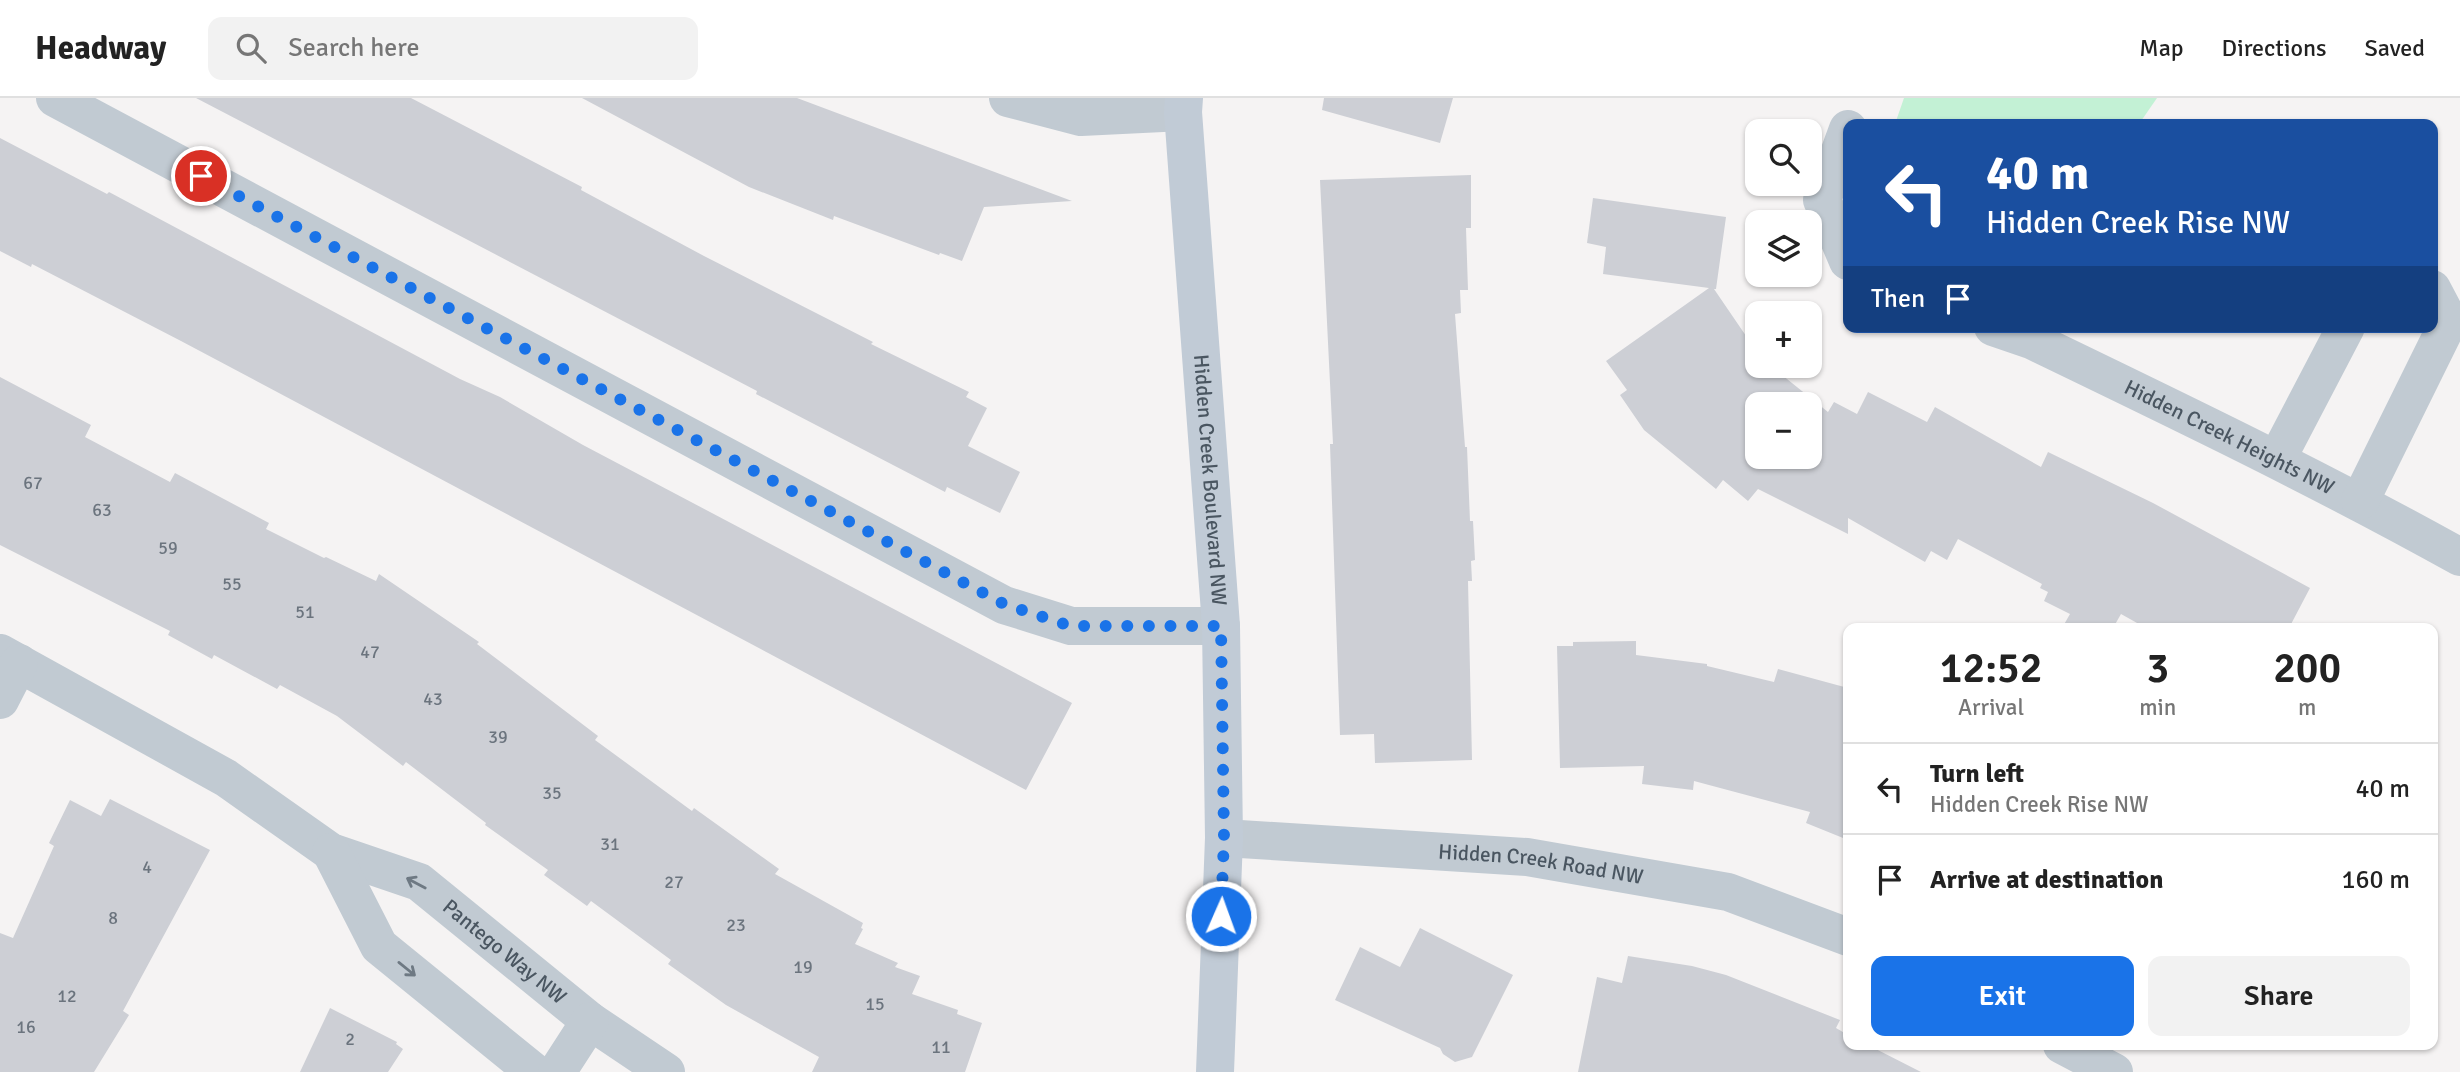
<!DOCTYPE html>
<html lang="en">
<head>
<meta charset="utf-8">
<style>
  :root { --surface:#fff; --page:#f2f2f2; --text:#222; --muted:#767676; --line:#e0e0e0; --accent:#1a73e8 }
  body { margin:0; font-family:Signika,sans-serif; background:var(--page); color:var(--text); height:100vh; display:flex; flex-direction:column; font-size:26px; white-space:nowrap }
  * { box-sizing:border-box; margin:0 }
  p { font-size:23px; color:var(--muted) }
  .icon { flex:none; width:38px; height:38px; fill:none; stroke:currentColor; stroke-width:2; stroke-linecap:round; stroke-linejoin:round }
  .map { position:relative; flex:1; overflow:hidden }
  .details { position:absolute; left:1843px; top:525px; width:595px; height:427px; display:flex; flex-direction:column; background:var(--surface); border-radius:14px; box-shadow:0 2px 5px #0004 }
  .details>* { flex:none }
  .banner { position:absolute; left:1843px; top:21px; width:595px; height:214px; border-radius:14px; box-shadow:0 2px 5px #0004; background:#1a4fa0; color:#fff; overflow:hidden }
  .tools { position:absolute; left:1745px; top:21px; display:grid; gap:14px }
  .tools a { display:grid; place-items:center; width:77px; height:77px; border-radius:14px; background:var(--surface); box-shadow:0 2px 5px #0004; font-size:35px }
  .pin { position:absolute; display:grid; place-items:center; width:60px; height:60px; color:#fff; margin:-30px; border:4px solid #fff; border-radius:50%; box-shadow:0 2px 7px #0007 }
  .me { position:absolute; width:77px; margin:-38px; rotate:2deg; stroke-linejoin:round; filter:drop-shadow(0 0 5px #0008) }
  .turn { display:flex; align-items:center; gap:24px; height:147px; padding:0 28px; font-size:32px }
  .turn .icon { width:91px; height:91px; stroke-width:2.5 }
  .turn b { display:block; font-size:49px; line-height:60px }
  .then { display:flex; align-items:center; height:66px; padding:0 28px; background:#0003; gap:14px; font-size:26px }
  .eta { display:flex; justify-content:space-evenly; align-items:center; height:119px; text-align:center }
  .eta b { font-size:42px; font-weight:600; line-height:49px }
  .button { display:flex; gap:14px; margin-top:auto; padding:14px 28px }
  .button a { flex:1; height:80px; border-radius:14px; background:var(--accent); color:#fff; font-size:28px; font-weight:600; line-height:80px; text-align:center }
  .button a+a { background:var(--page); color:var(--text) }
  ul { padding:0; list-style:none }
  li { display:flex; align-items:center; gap:21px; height:91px; padding:0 28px; border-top:2px solid var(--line) }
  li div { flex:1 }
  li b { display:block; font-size:26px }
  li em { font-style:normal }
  header { display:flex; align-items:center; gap:42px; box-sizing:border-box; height:98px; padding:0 35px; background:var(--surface); border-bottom:2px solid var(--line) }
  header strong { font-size:33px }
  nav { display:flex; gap:38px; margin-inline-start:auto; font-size:24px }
  .search { width:490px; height:63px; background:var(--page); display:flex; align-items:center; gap:18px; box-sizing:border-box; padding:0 24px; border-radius:14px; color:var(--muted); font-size:26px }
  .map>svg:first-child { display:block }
</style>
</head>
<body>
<header>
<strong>Headway</strong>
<div class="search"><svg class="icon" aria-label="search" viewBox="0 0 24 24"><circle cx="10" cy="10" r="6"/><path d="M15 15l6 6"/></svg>Search here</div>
<nav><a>Map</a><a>Directions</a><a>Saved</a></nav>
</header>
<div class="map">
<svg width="2460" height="974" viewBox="0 0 2460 974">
  <rect width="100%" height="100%" fill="#f5f3f3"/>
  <!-- green -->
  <polygon fill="#c3f1d5" points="1904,0 2157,0 2139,26 1895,26"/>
  <!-- building -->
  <g fill="#cdcfd5" fill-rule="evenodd">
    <polygon points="196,0 411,0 582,89 581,92 704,158 873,244 871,246 969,294 966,299 987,310 968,348 1020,374 1000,415 947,389 945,394 756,296 757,293 692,259"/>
    <polygon points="582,0 797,0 1072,103 984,109 962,163 940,155 939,157 834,118 833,122 749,89"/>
    <polygon points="1324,0 1453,0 1440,45 1322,12"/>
    <polygon points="0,40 107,96 109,94 460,281 500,299 583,347 1072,605 1026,692 181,243 32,166 31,169 0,153"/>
    <polygon points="1471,77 1471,130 1466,130 1468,192 1460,192 1461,215 1455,216 1465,349 1467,349 1470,423 1473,423 1475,462 1471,463 1472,483 1468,483 1472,662 1375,665 1374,636 1340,637 1330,346 1333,346 1320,82"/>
    <path d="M1593,100L1726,119L1716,191H1714L1757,254V268H1771L1828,314L1834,304L1857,316L1868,294L1927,324L1935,309L2041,369L2048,354L2153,405L2310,490L2289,530H2146L2121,516L2113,530H2062L2070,516L2044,503L2048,494L2040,490L2042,486L1958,441L1947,462L1931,453L1925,464L1848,420V436L1758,391L1748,403L1723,382L1716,391L1644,332L1620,297L1627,292L1606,263L1709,190L1603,176L1606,149L1587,145ZM1757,306H1810V359H1757Z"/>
    <polygon points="0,279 91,327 85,339 170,384 175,375 269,425 266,431 324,460 326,459 376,483 379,476 479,544 477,546 598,638 595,642 692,713 694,710 779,771 775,776 863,825 861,830 863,831 855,846 898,865 895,869 920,878 912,896 958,912 957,916 982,925 965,974 812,974 819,959 726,907 668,866 671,862 591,803 587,808 544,777 548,772 485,727 486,725 406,664 403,668 337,618 280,587 277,591 214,557 212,561 168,537 170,533 0,447"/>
    <polygon points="1636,543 1636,557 1707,566 1707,568 1774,584 1778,571 1848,590 1848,742 1806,725 1810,714 1694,683 1693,692 1642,686 1644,668 1560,670 1557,548 1573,548 1573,544"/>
    <polygon points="110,701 210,752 123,913 129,917 94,974 0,974 0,835 13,840 54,748 49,745 70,702 101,718"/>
    <polygon points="1420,830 1513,877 1472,959 1455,964 1443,956 1440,950 1335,902 1360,849 1400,869"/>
    <polygon points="1628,858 1692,868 1726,877 1840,922 1836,930 1848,937 1848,947 1868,947 1921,974 1578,974 1597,879 1622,885"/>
    <polygon points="330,910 397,944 396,946 403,951 388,974 300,974"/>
  </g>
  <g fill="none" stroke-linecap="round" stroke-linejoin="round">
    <!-- street -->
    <g stroke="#c1cad2" stroke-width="38">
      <polyline points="55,0 1004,507 1071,528 1221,528"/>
      <polyline points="1008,0 1081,19 1183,14"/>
      <polyline points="1848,31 1822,102 1848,163"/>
      <path id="s1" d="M1993,229L2031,242C2176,312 2320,381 2460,459"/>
      <polyline points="2277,361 2346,229"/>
      <polyline points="2360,403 2449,223 2432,191"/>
      <path id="s2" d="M0,555L226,680L331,754L419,784L590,923L666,974"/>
      <polyline points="0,602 19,565"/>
      <path id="s3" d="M1224,740L1527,759L1728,794L1848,839"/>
      <polyline points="331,754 379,848 534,974"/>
      <polyline points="2062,947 2114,974"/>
      <polyline points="557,974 590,923"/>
    </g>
    <!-- secondary -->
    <path stroke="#c1cbd6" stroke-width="38" id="s4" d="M1184,0L1183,14L1221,528L1224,740L1215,974"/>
  </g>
  <!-- one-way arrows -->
  <defs><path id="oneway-shaft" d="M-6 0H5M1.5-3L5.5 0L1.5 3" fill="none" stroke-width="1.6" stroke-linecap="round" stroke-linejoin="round" transform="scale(1.75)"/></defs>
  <g stroke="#6e7983">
    <use href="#oneway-shaft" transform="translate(416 785) rotate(-152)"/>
    <use href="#oneway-shaft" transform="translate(407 871) rotate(39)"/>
  </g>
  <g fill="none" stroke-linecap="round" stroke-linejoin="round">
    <!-- route -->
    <polyline stroke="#1a73e8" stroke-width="12" stroke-dasharray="0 21.6" points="201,78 1004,506 1070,528 1221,528 1224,740 1221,818"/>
  </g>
  <g text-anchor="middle" stroke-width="5" stroke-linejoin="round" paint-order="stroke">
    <!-- number labels -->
    <g font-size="18" fill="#6b747e">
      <text x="33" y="391">67</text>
      <text x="102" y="418">63</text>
      <text x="168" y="456">59</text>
      <text x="232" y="492">55</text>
      <text x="305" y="520">51</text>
      <text x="370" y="560">47</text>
      <text x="433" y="607">43</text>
      <text x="498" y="645">39</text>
      <text x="552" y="701">35</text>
      <text x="610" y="752">31</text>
      <text x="147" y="775">4</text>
      <text x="674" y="790">27</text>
      <text x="113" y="826">8</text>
      <text x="736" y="833">23</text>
      <text x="803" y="875">19</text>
      <text x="67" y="904">12</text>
      <text x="875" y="912">15</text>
      <text x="26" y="935">16</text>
      <text x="350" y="947">2</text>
      <text x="941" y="955">11</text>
    </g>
    <!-- street labels -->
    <g font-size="21" fill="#4a5661" stroke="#fff">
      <text dy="7" stroke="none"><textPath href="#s1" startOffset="261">Hidden Creek Heights NW</textPath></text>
      <text dy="7" stroke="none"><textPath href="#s4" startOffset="383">Hidden Creek Boulevard NW</textPath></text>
      <text dy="7" stroke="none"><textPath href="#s3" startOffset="318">Hidden Creek Road NW</textPath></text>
      <text dy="7" stroke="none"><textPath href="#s2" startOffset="590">Pantego Way NW</textPath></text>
    </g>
  </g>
</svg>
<div class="tools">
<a><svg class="icon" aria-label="search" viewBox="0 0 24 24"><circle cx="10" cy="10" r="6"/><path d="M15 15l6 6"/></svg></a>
<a><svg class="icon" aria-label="layers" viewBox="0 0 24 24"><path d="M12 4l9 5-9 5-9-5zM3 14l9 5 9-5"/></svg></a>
<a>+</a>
<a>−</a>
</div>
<div class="pin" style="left:201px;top:78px;background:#d93025"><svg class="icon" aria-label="arrive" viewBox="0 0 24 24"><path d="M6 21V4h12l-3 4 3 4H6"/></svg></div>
<svg class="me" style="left:1221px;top:818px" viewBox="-20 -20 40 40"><circle r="17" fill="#1a73e8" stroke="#fff" stroke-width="3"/><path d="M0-11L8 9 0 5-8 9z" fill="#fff"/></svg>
<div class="banner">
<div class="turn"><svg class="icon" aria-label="left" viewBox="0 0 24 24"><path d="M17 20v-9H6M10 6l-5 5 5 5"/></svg><div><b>40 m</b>Hidden Creek Rise NW</div></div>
<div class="then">Then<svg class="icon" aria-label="arrive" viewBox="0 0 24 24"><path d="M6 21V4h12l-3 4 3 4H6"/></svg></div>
</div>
<section class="details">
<div class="eta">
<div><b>12:52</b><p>Arrival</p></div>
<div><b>3</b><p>min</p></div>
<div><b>200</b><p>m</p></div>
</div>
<ul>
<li><svg class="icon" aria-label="left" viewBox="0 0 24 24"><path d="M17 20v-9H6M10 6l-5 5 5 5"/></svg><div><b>Turn left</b><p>Hidden Creek Rise NW</p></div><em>40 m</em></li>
<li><svg class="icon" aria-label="arrive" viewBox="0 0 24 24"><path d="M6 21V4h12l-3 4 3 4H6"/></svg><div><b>Arrive at destination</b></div><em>160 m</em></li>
</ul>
<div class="button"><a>Exit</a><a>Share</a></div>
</section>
</div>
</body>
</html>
